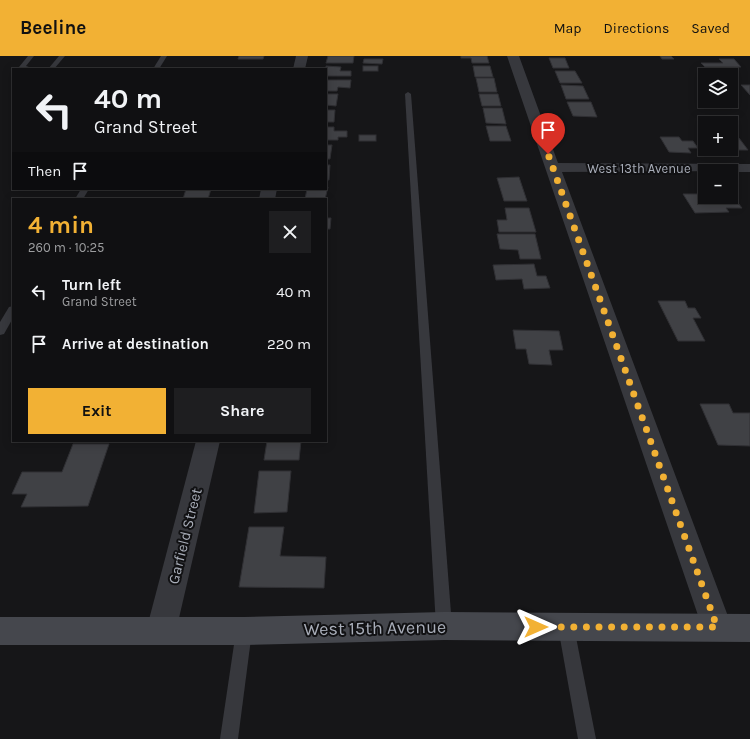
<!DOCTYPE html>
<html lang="en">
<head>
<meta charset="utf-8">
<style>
  :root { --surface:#101012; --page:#1e1e20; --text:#f1f3f6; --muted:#9c9d9f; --line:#303032; --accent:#f2b134 }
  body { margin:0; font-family:Karla,sans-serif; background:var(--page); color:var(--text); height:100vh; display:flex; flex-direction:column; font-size:15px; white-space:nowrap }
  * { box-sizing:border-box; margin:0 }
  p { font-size:13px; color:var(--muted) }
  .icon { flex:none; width:22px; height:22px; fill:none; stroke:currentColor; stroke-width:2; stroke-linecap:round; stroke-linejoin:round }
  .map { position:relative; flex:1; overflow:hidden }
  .drawer { position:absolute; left:12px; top:142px; width:315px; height:244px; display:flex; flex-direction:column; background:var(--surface); border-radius:0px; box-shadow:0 2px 10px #0003,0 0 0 1px var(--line) }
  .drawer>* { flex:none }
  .top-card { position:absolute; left:12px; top:12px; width:315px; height:122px; border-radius:0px; box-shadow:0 2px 10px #0003,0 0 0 1px var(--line); background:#101012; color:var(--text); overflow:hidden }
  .fabs { position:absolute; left:698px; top:12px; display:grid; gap:8px }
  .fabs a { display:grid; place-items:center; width:40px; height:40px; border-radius:0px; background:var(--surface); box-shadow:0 2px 10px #0003,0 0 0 1px var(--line); font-size:20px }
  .pin { position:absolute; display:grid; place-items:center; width:34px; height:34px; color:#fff; margin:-41px -17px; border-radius:50% 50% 50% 0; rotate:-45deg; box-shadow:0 0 4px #0007 }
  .pin .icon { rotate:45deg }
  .me { position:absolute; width:44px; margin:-22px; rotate:90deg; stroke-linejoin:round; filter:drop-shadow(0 0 3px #0008) }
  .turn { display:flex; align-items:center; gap:14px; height:84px; padding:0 16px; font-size:18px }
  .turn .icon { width:52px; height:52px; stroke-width:2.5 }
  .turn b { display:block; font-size:28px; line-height:34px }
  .then { display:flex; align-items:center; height:38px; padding:0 16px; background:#0003; gap:8px; font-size:15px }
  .round { display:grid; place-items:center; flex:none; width:42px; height:42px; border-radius:0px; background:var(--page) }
  .overview { display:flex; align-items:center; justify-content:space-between; height:68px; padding:0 16px }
  h1 { font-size:24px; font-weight:700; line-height:30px; color:var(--accent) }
  .button { display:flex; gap:8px; margin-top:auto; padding:8px 16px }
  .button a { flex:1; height:46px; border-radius:0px; background:var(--accent); color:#111; font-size:16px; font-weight:700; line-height:46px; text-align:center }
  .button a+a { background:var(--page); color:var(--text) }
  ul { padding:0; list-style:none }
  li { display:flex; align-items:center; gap:12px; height:52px; padding:0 16px }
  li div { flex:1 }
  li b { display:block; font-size:15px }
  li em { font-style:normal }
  header { display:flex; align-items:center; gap:24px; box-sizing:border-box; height:56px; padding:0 20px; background:var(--accent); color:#111 }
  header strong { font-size:19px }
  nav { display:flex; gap:22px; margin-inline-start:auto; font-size:14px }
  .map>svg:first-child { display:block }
</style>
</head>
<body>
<header>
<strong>Beeline</strong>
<nav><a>Map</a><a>Directions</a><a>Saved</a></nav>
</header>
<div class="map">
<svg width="750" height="683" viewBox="0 0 750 683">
  <rect width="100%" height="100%" fill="#161618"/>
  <!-- building -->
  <g fill="#404145" stroke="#303034">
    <polygon points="239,0 264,0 263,3 238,3"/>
    <polygon points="328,0 354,0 353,7 326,7"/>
    <polygon points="461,0 487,0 489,7 472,7 471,2 461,2"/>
    <polygon points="660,0 671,0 674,3 662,3"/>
    <polygon points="549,2 565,2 569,12 553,12"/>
    <polygon points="364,3 383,3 382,8 363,7"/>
    <polygon points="719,3 734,3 741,11 705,11 701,7 723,7"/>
    <polygon points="326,10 341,11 340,15 351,15 351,20 326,20"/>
    <rect x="363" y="10" width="15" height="5"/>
    <polygon points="473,10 490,10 493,21 475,21"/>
    <polygon points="555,15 575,15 582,27 560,27"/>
    <polygon points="476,22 494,22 497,36 479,36"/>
    <polygon points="326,24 351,24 350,32 338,31 337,35 326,35"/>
    <polygon points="561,29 583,30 589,43 566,43"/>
    <polygon points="741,29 750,29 750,39"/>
    <polygon points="326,38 338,38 336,50 326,49"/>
    <polygon points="479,38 498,38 501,50 482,50"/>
    <polygon points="567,46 591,46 597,61 573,60"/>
    <polygon points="483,52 502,52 506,68 486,67"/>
    <polygon points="326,54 335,54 334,66 326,66"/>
    <polygon points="486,70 506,70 511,85 490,85"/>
    <polygon points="326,71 334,71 334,75 347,75 347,81 338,81 338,84 326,84"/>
    <rect x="359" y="79" width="17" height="6"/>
    <polygon points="660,81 679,81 682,85 693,85 698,92 688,92 691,97 669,96"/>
    <polygon points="731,82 739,82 748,94 734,94 736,97 723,96 720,93 731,93"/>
    <polygon points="326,89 332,89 330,103 326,103"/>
    <polygon points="326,109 330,109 329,124 326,124"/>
    <polygon points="519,121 527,145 504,145 497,122"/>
    <polygon points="326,131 328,131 325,143 305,143 307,133 326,133"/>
    <polygon points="186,133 211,133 208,143 183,143"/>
    <polygon points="683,138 705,138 705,141 731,141 731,138 742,152 726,152 729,156 695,157"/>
    <polygon points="505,152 529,152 536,176 499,176 497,164 507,164"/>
    <polygon points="326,162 331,162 330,173 326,173"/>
    <polygon points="497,178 535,178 541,203 520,203 518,194 500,193"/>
    <polygon points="534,208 537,220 546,220 550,232 524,233 522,223 496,224 493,209"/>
    <polygon points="658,245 685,245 688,252 695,252 701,262 693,262 705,285 678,285"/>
    <polygon points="513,274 559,275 563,294 549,294 552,309 529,308 526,293 516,293"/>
    <polygon points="700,348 729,348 733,357 750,357 750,390 718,389"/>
    <polygon points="267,385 301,385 299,404 264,404"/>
    <polygon points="73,388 109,388 88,450 21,451 27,438 12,438 22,416 62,416"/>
    <polygon points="259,415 291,415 287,456 254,457"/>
    <polygon points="249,471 284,471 280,500 326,501 324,532 239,531"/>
  </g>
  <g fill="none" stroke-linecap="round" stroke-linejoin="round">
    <!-- lane -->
    <g fill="#37383d" fill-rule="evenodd">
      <polygon points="28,0 34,0 26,10 35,13 22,13 19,11"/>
      <polygon points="59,0 65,0 54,13 48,13"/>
      <polygon points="161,0 167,0 159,13 153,13"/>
      <polygon points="408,36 411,38 452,570 450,576 444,578 438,576 436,570 405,38"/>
      <polygon points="81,133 89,133 83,143 75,143"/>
      <polygon points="13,250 13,262 4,278 0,279 0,266 9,251"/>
      <polygon points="566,563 572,565 574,571 596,683 578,683 558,571 560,565"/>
      <polygon points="244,567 250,569 252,575 238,683 220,683 236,575 238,569"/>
    </g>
    <!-- street -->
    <g fill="#37383d" fill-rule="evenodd">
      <polygon points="296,0 308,0 305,13 293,13"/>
      <polygon points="507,0 519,0 558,107 750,108 750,116 731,116 731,115 562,116 732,571 727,581 717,585 707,581 702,571"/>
      <polygon points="261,133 277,133 275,143 259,143"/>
      <polygon points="196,385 220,385 176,575 171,585 161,589 151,585 146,575"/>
    </g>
    <!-- secondary -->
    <polygon fill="#45474d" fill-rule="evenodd" points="444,556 750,558 750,586 444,584 244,589 0,589 0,561 244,561"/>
  </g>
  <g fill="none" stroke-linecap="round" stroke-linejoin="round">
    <!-- route -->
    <polyline stroke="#f2b134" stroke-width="7" stroke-dasharray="0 12.6" points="536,571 717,571 548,98"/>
  </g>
  <g text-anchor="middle" stroke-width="4" stroke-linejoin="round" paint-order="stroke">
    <!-- far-street labels -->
    <g font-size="13" fill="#a8adb8" stroke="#111113">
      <text x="639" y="117">West 13th Avenue</text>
    </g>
    <!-- street labels -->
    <g font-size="15" fill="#a8adb8" stroke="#111113">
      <text transform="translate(185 480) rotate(-76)" y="5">Garfield Street</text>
    </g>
    <!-- near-street labels -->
    <g font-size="18" fill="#a8adb8" stroke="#111113">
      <text transform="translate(375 572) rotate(-1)" y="6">West 15th Avenue</text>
    </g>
  </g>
</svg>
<div class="fabs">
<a><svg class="icon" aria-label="layers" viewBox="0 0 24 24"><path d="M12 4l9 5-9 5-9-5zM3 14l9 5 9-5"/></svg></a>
<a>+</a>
<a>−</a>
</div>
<div class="pin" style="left:548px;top:98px;background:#d93025"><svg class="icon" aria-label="arrive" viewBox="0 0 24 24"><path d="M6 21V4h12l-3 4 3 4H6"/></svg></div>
<svg class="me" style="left:536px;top:571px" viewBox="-20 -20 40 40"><path d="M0-17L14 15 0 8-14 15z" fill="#f2b134" stroke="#fff" stroke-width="4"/></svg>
<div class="top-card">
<div class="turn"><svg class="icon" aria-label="left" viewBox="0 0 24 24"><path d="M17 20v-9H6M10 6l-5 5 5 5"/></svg><div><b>40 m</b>Grand Street</div></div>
<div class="then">Then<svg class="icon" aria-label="arrive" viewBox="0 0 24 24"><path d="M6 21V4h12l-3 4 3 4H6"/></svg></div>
</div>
<section class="drawer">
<div class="overview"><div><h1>4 min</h1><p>260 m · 10:25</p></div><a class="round"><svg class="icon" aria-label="close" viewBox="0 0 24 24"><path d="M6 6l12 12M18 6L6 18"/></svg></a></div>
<ul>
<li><svg class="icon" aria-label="left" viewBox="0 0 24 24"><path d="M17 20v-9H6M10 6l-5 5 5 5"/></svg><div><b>Turn left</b><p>Grand Street</p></div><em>40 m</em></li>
<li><svg class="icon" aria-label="arrive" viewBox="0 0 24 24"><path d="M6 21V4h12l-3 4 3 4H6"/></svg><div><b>Arrive at destination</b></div><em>220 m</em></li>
</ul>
<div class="button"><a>Exit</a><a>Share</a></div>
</section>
</div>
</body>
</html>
